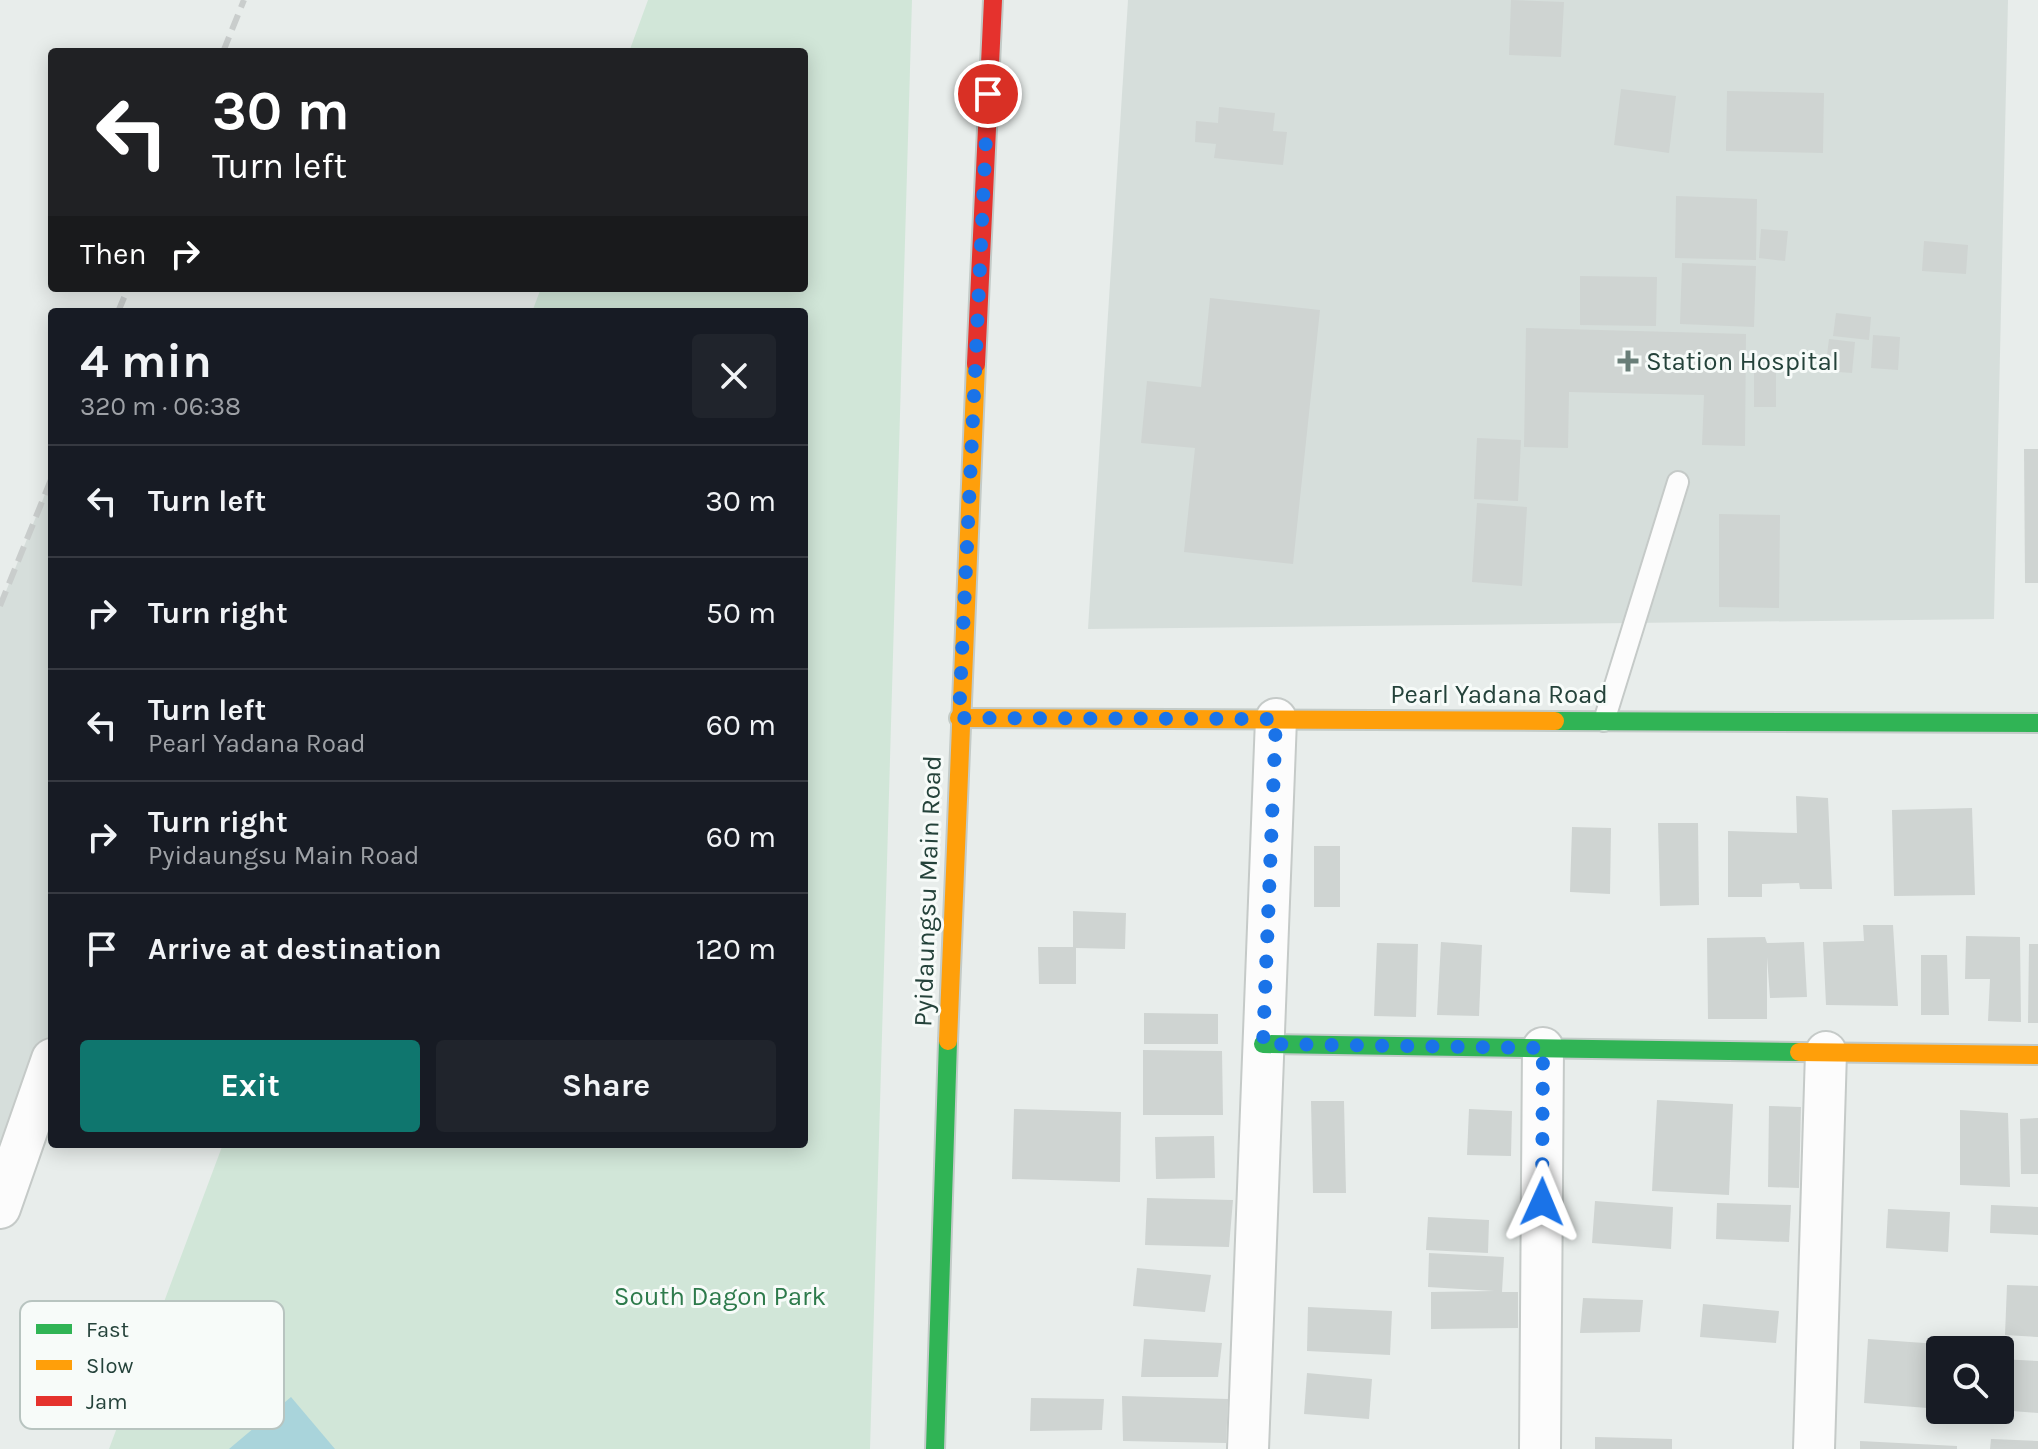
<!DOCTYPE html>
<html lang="en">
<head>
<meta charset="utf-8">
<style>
  :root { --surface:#171b24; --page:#20242c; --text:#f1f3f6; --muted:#9ea1a6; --line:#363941; --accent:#0f766e }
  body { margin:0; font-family:Karla,sans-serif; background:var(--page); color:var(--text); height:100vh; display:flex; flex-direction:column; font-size:30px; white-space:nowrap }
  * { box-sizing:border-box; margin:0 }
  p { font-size:26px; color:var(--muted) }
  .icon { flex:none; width:44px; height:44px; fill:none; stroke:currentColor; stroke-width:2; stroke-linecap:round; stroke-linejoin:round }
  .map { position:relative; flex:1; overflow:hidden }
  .drawer { position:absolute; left:48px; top:308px; width:760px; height:840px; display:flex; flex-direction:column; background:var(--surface); border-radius:8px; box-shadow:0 4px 20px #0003 }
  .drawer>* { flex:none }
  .hud { position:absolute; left:48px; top:48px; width:760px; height:244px; border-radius:8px; box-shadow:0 4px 20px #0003; background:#202124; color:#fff; overflow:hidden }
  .tools { position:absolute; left:1926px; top:1336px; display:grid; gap:16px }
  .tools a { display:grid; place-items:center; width:88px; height:88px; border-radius:8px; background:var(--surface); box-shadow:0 4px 20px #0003; font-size:40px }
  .pin { position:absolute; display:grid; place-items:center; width:68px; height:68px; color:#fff; margin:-34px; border:4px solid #fff; border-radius:50%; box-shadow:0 2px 8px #0007 }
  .me { position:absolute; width:88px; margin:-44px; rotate:1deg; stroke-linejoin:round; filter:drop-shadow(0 0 6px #0008) }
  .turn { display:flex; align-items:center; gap:28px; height:168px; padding:0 32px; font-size:36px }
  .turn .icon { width:104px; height:104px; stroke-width:2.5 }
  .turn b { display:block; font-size:56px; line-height:68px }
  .then { display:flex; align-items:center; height:76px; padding:0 32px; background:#0003; gap:16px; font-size:30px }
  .round { display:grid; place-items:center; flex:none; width:84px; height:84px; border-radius:8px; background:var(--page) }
  .summary { display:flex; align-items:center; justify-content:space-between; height:136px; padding:0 32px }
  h1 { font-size:48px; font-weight:700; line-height:60px }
  .button { display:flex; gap:16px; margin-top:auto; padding:16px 32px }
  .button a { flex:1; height:92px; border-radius:8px; background:var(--accent); color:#fff; font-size:32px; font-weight:700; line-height:92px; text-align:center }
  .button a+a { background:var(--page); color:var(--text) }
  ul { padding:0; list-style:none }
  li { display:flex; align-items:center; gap:24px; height:112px; padding:0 32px; border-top:2px solid var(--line) }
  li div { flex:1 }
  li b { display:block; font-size:30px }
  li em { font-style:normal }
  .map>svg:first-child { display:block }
</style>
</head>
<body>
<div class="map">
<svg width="2038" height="1449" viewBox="0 0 2038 1449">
  <rect width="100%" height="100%" fill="#e8edeb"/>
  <!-- built -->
  <g fill="#d6dedb">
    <polygon points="1128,0 2008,0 1994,619 1088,629"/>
    <polygon points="52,477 52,1084 0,1208 0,606"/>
  </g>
  <!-- green -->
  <polygon fill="#d1e6d8" points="648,0 912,0 870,1449 109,1449 223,1144 804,1144 804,312 532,312 541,288 804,288 804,52 629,52"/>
  <!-- water -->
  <polygon fill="#a9d4db" points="291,1397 335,1449 229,1449"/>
  <!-- building -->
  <g fill="#cfd4d2">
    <polygon points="1511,0 1564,2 1561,57 1509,55"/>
    <polygon points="1621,89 1676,96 1669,153 1614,145"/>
    <polygon points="1727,91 1824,93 1823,153 1726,151"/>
    <polygon points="1219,107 1275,113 1273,131 1287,132 1283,165 1214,158 1216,144 1195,142 1196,121 1218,123"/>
    <polygon points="1676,196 1757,199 1756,260 1675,258"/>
    <polygon points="1761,229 1788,231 1785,261 1759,258"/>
    <polygon points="1924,241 1968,245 1966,274 1922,271"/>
    <polygon points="1682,263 1756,266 1754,327 1680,324"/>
    <polygon points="1580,276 1657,277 1656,326 1580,325"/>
    <polygon points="1210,298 1320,310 1293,564 1184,552 1195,448 1141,443 1147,381 1201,387"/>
    <polygon points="1836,313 1871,317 1869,340 1833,336"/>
    <polygon points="1526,328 1746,334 1745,446 1702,445 1704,395 1569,392 1568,448 1524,447"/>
    <polygon points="1873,335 1900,337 1898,370 1871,368"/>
    <polygon points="1829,339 1855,342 1852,373 1825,371"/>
    <rect x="1754" y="362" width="22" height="45"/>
    <polygon points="1477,438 1521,440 1518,501 1474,499"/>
    <polygon points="2024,449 2038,449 2038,583 2025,583"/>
    <polygon points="1477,503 1527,507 1522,586 1472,582"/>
    <polygon points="1719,514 1780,515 1779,608 1719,607"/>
    <polygon points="1796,796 1828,798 1832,889 1800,889 1799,883 1762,884 1762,897 1728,897 1728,831 1797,833"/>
    <polygon points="1972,808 1975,895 1894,896 1892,810"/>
    <polygon points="1658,823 1698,823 1699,905 1660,906"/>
    <polygon points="1572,827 1611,828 1610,894 1570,892"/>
    <rect x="1314" y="846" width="26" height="61"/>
    <polygon points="1073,911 1126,913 1125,949 1076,948 1076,984 1039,984 1038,947 1073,947"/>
    <polygon points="1863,925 1893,925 1898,1006 1826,1005 1823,942 1864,941"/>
    <polygon points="1966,936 2020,937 2021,1022 1988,1021 1990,979 1965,979"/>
    <polygon points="1765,937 1767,943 1804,942 1807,997 1770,998 1767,957 1767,1019 1708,1019 1707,938"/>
    <polygon points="1441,942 1482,945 1479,1016 1437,1015"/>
    <polygon points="1377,943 1418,944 1416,1017 1374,1016"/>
    <polygon points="2029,944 2038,944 2038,1023 2028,1023"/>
    <polygon points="1921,955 1947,955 1949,1015 1921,1015"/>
    <polygon points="1144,1013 1218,1014 1218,1044 1144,1044"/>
    <polygon points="1143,1050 1222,1051 1223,1115 1143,1115"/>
    <polygon points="1657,1100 1733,1104 1729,1195 1652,1191"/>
    <polygon points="1311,1101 1344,1101 1346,1193 1313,1193"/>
    <polygon points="1769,1106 1801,1107 1799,1188 1768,1187"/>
    <polygon points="1014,1109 1121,1112 1120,1182 1012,1179"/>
    <polygon points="1469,1109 1512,1111 1511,1156 1467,1155"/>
    <polygon points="1960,1110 2008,1113 2010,1187 1960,1185"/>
    <polygon points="2038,1118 2038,1174 2021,1174 2020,1119"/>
    <polygon points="1214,1136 1215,1178 1156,1179 1155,1137"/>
    <polygon points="1147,1198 1233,1200 1229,1247 1145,1245"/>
    <polygon points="1595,1201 1673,1207 1671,1249 1592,1243"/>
    <polygon points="1717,1203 1791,1205 1789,1242 1716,1239"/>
    <polygon points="1991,1205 2038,1207 2038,1235 1990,1233"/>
    <polygon points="1888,1209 1950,1212 1948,1252 1886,1248"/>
    <polygon points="1428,1217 1489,1220 1488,1253 1426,1250"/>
    <polygon points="1429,1253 1504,1257 1502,1292 1518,1292 1518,1328 1431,1329 1431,1292 1494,1291 1428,1287"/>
    <polygon points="1137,1268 1211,1275 1205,1312 1133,1306"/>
    <polygon points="2007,1285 2038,1286 2038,1337 2005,1335"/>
    <polygon points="1583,1298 1643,1300 1640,1332 1580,1333"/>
    <polygon points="1703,1304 1779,1311 1776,1343 1700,1337"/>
    <polygon points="1308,1307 1392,1311 1390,1355 1307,1351"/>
    <polygon points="1144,1339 1222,1343 1218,1377 1141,1377"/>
    <polygon points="1868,1339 1966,1346 1966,1350 1940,1350 1940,1409 1864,1403"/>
    <polygon points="2000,1359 2038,1361 2038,1413 2000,1410"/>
    <polygon points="1307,1373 1372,1379 1369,1419 1304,1414"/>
    <polygon points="1122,1396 1228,1399 1226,1443 1123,1441"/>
    <polygon points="1031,1398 1104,1399 1102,1430 1030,1431"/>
    <polygon points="1595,1437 1672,1439 1672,1449 1595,1449"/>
    <polygon points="1991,1439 2038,1441 2038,1449 1990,1449"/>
    <polygon points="1860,1441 1957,1446 1957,1449 1860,1449"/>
  </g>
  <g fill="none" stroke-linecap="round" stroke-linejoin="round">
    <!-- lane casing -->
    <g stroke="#c5cac8" stroke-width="24">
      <polyline id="lane" points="1604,721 1678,482"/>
    </g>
    <!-- street casing -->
    <g stroke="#c5cac8" stroke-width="44">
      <g id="street">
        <polyline points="0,1208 52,1059"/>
        <polyline points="1248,1449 1276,719"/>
        <polyline points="1540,1449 1543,1048"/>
        <polyline points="1814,1449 1826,1052"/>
      </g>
    </g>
    <!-- fast casing -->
    <g stroke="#c3cbc8" stroke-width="22">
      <g id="fast">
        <polyline points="1555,721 2038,723"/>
        <polyline points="1263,1044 1799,1052"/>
        <polyline points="935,1449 948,1041"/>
      </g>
    </g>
    <!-- slow casing -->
    <g stroke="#c3cbc8" stroke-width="22">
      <g id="slow">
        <polyline points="959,718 1555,721"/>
        <polyline points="948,1041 976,364"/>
        <polyline points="1799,1052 2038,1055"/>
      </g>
    </g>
    <!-- jam casing -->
    <g stroke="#c3cbc8" stroke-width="22">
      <polyline id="jam" points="976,364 993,0"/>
    </g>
    <!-- lane -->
    <use href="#lane" stroke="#fcfcfc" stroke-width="20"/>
    <!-- street -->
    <use href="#street" stroke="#fcfcfc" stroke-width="40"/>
    <!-- fast -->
    <use href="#fast" stroke="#30b455" stroke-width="18"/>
    <!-- slow -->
    <use href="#slow" stroke="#ff9f0a" stroke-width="18"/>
    <!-- jam -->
    <use href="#jam" stroke="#e5322d" stroke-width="18"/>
    <!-- rail -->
    <g stroke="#c9cdcc" stroke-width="6" stroke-dasharray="16 8" stroke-linecap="butt">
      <polyline points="223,52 244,0"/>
      <polyline points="118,312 128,288"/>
      <polyline points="0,606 52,477"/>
    </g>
  </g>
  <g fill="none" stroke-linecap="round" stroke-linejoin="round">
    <!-- route -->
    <polyline stroke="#1a73e8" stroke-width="14" stroke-dasharray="0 25.2" points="988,94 959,718 1276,719 1263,1044 1543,1048 1542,1202"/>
  </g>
  <!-- markers -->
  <path fill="#697e78" stroke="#f7fbf9" stroke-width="3" d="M1624 349h8v8h8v8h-8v8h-8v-8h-8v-8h8z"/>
  <g text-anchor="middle" stroke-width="6" stroke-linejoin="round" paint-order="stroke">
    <!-- poi labels -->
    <g font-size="26" fill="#24423a" stroke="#f7fbf9" text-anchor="start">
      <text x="1646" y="370">Station Hospital</text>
    </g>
    <!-- street labels -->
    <g font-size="26" fill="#24423a" stroke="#f7fbf9">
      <text x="1499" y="703">Pearl Yadana Road</text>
      <text transform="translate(927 891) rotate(-88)" y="9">Pyidaungsu Main Road</text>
    </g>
    <!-- park labels -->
    <g font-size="26" fill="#2d7a4b" stroke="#f7fbf9">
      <text x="720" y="1305">South Dagon Park</text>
    </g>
  </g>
  <!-- legend -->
  <rect x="20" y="1301" width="264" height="128" rx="12" fill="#f7fbf9" stroke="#b8c4c0" stroke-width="2"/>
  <rect x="36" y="1324" width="36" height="10" fill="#30b455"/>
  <rect x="36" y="1360" width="36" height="10" fill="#ff9f0a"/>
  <rect x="36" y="1396" width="36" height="10" fill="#e5322d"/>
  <g font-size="22" fill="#24423a">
    <text x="86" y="1337">Fast</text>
    <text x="86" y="1373">Slow</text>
    <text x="86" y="1409">Jam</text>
  </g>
</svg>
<div class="tools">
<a><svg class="icon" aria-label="search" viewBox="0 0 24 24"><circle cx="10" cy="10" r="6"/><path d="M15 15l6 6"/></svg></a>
</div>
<div class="pin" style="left:988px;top:94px;background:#d93025"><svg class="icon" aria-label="arrive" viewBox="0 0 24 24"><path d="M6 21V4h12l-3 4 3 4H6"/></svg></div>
<svg class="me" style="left:1542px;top:1202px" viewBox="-20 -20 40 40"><path d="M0-17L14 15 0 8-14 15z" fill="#1a73e8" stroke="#fff" stroke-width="4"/></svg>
<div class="hud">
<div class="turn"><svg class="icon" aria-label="left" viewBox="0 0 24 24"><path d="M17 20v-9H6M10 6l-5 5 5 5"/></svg><div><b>30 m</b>Turn left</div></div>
<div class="then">Then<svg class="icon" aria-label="right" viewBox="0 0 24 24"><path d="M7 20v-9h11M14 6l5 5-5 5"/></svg></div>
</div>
<section class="drawer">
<div class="summary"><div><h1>4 min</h1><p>320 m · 06:38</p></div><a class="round"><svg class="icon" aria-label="close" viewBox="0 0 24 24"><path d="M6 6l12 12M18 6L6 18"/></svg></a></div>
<ul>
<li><svg class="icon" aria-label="left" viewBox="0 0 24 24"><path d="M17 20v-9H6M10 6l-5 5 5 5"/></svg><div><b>Turn left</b></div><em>30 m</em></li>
<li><svg class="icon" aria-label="right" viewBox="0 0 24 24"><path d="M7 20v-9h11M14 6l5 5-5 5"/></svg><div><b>Turn right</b></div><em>50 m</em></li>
<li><svg class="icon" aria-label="left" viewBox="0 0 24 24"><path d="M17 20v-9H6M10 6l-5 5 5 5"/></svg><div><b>Turn left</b><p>Pearl Yadana Road</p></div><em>60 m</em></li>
<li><svg class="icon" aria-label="right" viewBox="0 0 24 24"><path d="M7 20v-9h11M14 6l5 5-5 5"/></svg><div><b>Turn right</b><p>Pyidaungsu Main Road</p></div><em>60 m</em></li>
<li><svg class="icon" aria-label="arrive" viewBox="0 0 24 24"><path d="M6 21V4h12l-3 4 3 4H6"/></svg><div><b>Arrive at destination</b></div><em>120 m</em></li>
</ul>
<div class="button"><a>Exit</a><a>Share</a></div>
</section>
</div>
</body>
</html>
